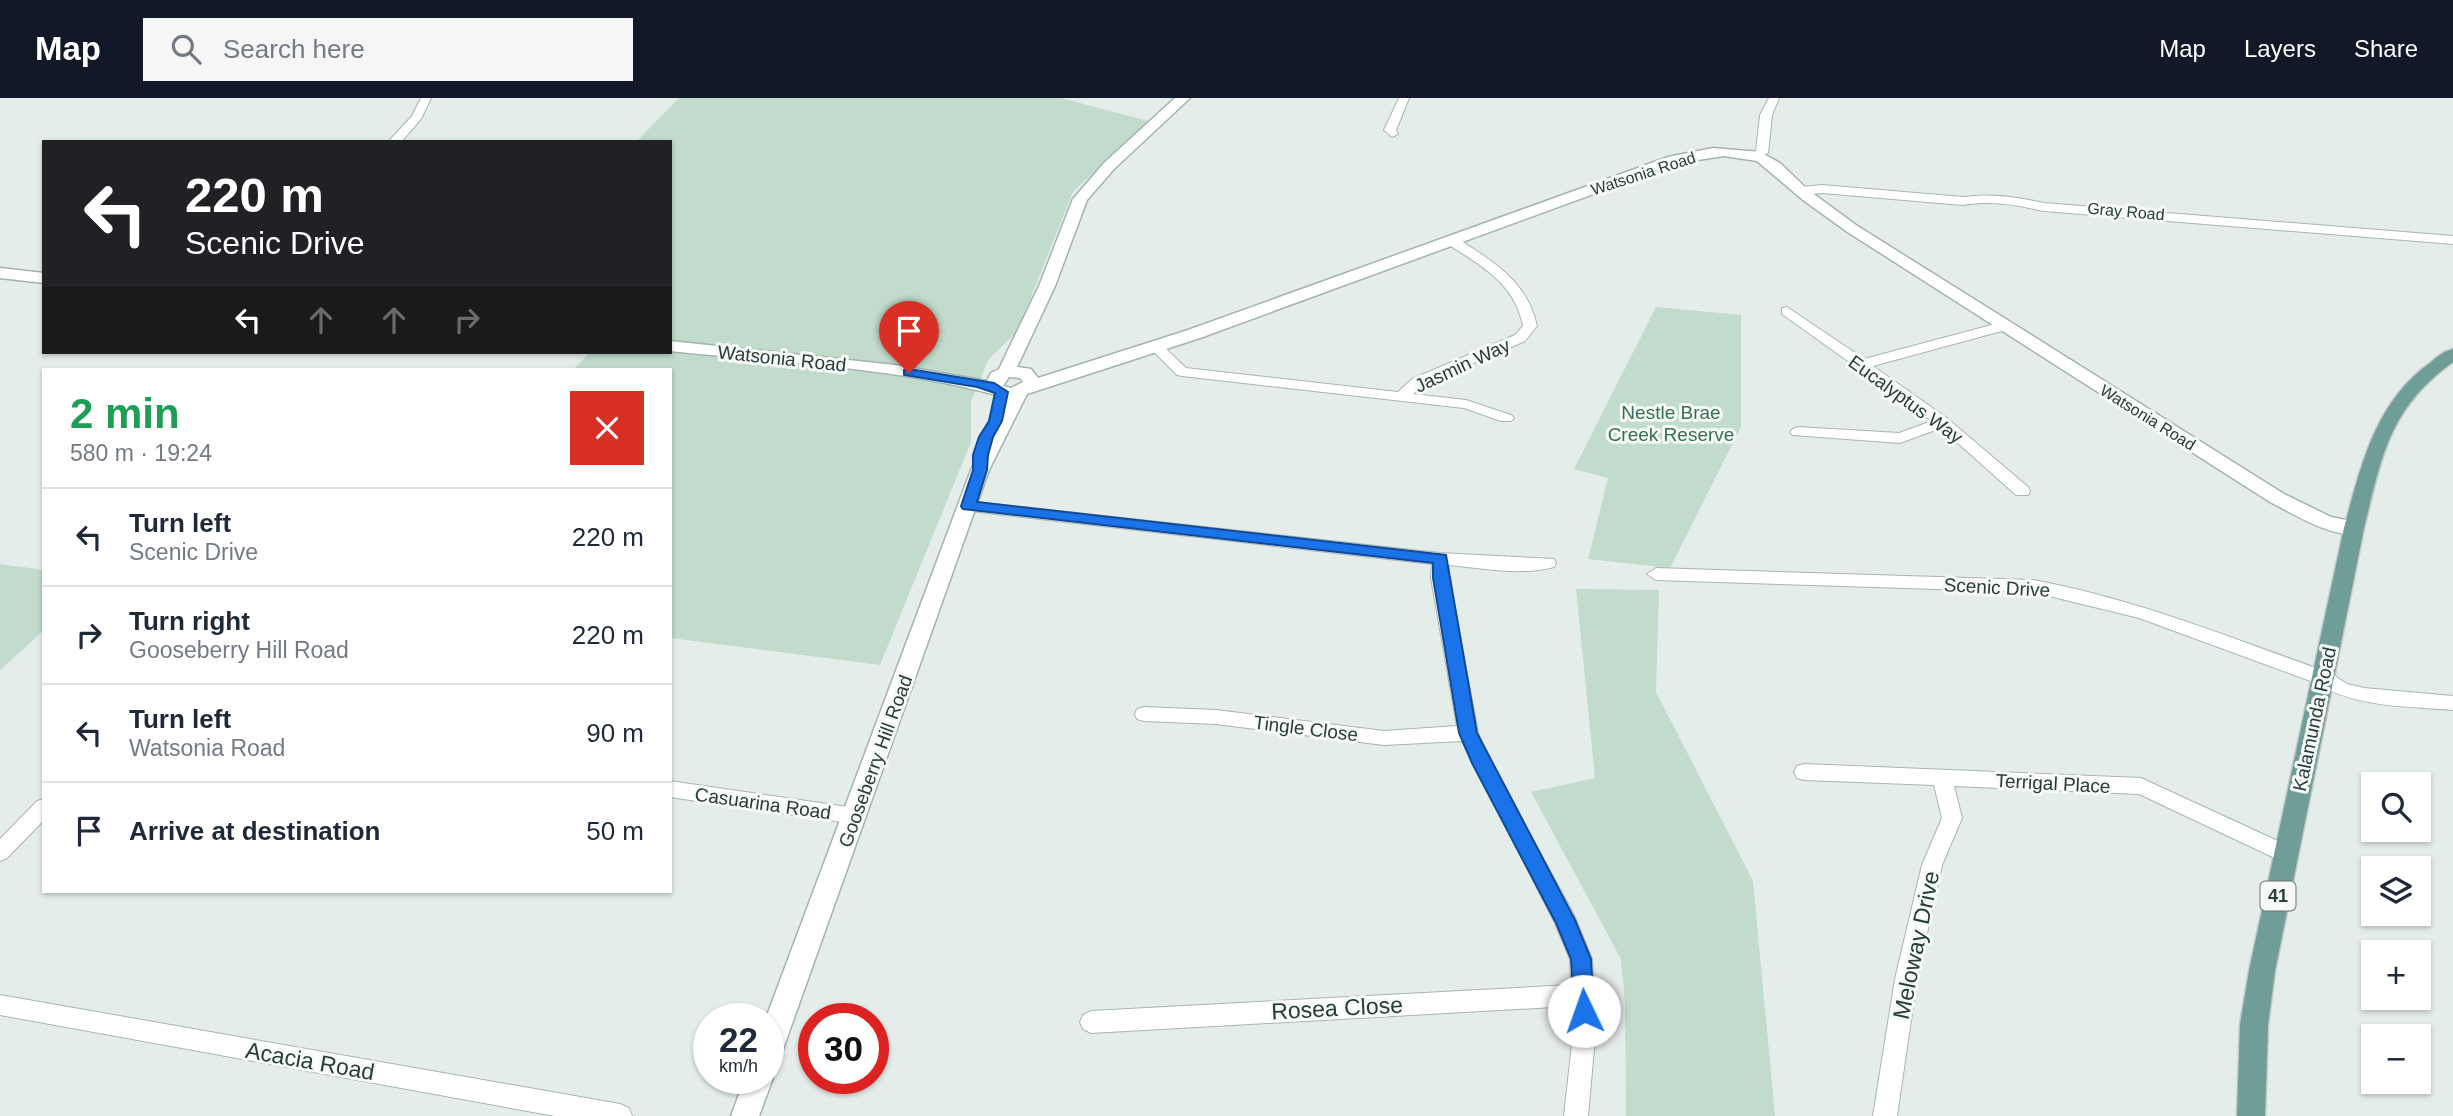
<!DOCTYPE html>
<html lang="en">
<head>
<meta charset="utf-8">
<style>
  :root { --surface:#fff; --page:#f6f6f7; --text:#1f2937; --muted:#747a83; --line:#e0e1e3; --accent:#111827 }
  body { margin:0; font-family:Helvetica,sans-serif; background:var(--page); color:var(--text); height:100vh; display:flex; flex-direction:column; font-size:26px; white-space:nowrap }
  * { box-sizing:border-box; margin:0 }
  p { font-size:23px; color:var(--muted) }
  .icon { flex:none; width:38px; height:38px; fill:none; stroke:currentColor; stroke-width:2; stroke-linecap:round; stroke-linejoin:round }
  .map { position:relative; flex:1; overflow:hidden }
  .sheet { position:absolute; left:42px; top:270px; width:630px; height:525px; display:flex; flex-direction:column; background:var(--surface); border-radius:0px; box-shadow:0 2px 5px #0004 }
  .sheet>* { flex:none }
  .top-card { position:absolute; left:42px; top:42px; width:630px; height:214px; border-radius:0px; box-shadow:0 2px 5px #0004; background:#202124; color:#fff; overflow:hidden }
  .tools { position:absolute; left:2361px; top:674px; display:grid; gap:14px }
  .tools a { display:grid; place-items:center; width:70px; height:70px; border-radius:0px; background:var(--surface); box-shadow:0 2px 5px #0004; font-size:35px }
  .speed { position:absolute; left:693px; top:905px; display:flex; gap:14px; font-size:35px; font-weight:700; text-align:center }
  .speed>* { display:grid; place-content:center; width:91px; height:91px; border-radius:50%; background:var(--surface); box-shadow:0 2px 5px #0004; line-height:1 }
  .speed small { font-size:18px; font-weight:400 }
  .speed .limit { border:10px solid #d22; background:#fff; color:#111 }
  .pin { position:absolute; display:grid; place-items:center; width:60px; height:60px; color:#fff; margin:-72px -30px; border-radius:50% 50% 50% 0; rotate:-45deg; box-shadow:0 0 7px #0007 }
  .pin .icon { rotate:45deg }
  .me { position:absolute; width:77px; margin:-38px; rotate:357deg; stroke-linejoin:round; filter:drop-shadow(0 0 5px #0008) }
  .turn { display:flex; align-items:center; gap:24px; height:147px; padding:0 28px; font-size:32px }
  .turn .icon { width:91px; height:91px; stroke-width:2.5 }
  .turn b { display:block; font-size:49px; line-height:60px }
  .lanes { display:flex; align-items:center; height:66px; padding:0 28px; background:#0003; justify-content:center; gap:35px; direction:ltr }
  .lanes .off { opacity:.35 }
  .round { display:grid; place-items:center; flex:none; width:74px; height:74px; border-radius:0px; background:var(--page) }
  .head { display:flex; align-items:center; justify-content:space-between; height:119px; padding:0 28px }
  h1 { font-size:42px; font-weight:600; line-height:52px; color:#1e9e55 }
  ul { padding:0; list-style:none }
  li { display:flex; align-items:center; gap:21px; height:98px; padding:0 28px; border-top:2px solid var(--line) }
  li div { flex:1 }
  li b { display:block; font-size:26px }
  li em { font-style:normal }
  header { display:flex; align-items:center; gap:42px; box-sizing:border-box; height:98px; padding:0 35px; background:var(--accent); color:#fff }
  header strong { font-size:33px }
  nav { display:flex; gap:38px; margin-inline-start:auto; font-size:24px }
  .search { width:490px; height:63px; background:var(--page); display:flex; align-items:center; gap:18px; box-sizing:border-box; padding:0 24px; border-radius:0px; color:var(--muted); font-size:26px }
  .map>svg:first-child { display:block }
</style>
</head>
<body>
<header>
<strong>Map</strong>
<div class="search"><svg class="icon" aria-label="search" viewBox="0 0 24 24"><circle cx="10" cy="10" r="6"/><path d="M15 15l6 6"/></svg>Search here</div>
<nav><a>Map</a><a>Layers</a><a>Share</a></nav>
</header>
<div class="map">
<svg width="2453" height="1018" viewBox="0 0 2453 1018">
  <rect width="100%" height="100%" fill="#e5edeb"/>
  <!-- green -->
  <g fill="#c1dbcc">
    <polygon points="679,0 1061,0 1148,23 1073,94 1017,234 988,262 971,304 971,344 880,567 670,540 670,271 574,271 590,254 670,254 670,44 636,44"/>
    <polygon points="1656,209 1741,217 1741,329 1670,470 1588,461 1608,380 1574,371"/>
    <polygon points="0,466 44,472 44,532 0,572"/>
    <polygon points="1576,491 1659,492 1656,594 1753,783 1775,1018 1626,1018 1625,904 1621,861 1531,694 1595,680"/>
  </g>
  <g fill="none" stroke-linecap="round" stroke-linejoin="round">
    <!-- street casing -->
    <g stroke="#a8b5b2" stroke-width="2">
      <g id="street">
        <polygon points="421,0 431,0 421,21 401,44 388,44 412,18"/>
        <polygon points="1399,0 1409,0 1396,32 1398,36 1392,39 1384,32"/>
        <polygon points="1769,0 1779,0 1772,17 1768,55 1759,59 1751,59 1751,55 1756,53 1760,17"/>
        <path d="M1822,87L1963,99C1992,95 2016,99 2044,105L2453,138V146L2044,113C2016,107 1992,102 1963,107L1822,95L1801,97L1795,93L1801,89Z"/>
        <path d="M1451,138C1460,141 1467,147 1475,152C1506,172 1529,192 1537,228L1525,243L1422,287L1413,296L1466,302L1511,317L1514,320L1511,323H1501L1464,310L1182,278L1177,277L1148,248L1155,244L1160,245L1186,270L1398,294L1412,281L1515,237L1523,228C1515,185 1480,167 1446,145L1445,142Z"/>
        <polygon points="1787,209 1864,261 1999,225 2009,225 2009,231 1873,268 1948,321 2028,389 2030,393 2028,397 2016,397 1941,330 1900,345 1793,337 1790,334 1793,331 1798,329 1899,335 1932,323 1859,271 1854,270 1852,266 1782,216 1782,210"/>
        <path d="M968,403L1440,455L1554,461L1556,465L1554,469C1522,478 1481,470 1448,467L1449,480L1478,635L1490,664L1573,815L1592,861L1596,928L1588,1018H1564L1574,928L1572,908L1091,935L1083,931L1080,924L1083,917L1091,913L1571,887L1570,861L1555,825L1462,643L1384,647L1216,626L1144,623L1137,621L1135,616L1137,611L1144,609L1216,612L1384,633L1457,628L1431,480L1432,466L962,412L960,408L962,404Z"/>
        <path d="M1656,470L2033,482C2136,501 2231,540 2330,575L2347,586L2364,590L2453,598V612C2407,608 2357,610 2316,585L2139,520L2033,494L1656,482L1647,476Z"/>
        <polygon points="1804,666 2141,680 2293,750 2296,756 2293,762 2286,765 2279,762 2139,696 1954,688 1962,720 1942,767 1917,881 1897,1018 1873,1018 1895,881 1922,767 1942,720 1934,687 1804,682 1797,680 1794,674 1797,668"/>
        <polygon points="670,683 855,710 862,712 865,718 862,724 855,726 670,699"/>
        <polygon points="44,701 44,722 7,760 0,763 0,741 37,703"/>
        <polygon points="0,897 620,1006 629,1010 632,1018 555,1018 0,917"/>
      </g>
    </g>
    <!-- secondary casing -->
    <g stroke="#a2b4b0" stroke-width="3">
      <g id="secondary">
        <path d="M1175,0H1190L1114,71L1087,102L1055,188L1017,269L1031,271L1038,280L1188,232L1668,59L1713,50L1760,54L1780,65L1807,91L1856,127L2284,396L2331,419L2361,425L2364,430L2361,435C2335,442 2294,416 2270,404L1846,133L1803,102L1757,63L1724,58L1678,65L1200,240L1027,296L989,372L782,954L778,963L768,967L766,920L971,372L1007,300C899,269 782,265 670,253V243L895,267L987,283L991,275L999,271L1039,188L1073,101L1104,65ZM1009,279L1020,280L1023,284L1011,290L1003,288Z"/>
        <polygon points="0,170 44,175 44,185 0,180"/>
        <polygon points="768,970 773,980 759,1018 731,1018 745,980 768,980"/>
      </g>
    </g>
    <!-- primary casing -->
    <g stroke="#c2c9c8" stroke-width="3">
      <path id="primary" d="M2453,251V264C2389,310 2382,358 2364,430L2275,873L2268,927L2265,1018H2237L2240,927L2249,873L2344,430C2361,368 2375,304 2430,265C2437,259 2444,253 2453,251Z"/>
    </g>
    <!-- street -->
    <use href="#street" fill="#fff" fill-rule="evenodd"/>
    <!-- secondary -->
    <use href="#secondary" fill="#fff" fill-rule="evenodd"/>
    <!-- primary -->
    <use href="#primary" fill="#6f9d98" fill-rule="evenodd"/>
  </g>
  <!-- route -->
  <polygon fill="#1a73e8" stroke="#114b97" stroke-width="2" points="909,271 994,285 1008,294 1002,323 993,339 988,357 987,372 977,404 1446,457 1477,635 1575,822 1591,861 1594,913 1591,920 1584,922 1577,920 1574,913 1571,861 1556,825 1472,665 1459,635 1433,480 1433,465 963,411 961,408 973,372 973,357 979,339 989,323 995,295 977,289 904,277 904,272"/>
  <g text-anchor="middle" stroke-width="6" stroke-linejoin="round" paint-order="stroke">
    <!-- far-street labels -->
    <g font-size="16" fill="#263d3a" stroke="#f6f9f8">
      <text transform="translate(1643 75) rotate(-18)" y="6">Watsonia Road</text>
      <text transform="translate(2126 113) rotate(5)" y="6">Gray Road</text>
      <text transform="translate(2148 319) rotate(32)" y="6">Watsonia Road</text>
    </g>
    <!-- shield labels -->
    <rect fill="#f6f9f8" stroke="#647573" stroke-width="2" x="2260.5" y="783.5" width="35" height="29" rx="5"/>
    <g font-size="18" font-weight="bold" fill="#263d3a">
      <text x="2278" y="804">41</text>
    </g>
    <!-- street labels -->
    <g font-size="19" fill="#263d3a" stroke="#f6f9f8">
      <text transform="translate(782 260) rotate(6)" y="7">Watsonia Road</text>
      <text transform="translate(1462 267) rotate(-25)" y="7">Jasmin Way</text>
      <text transform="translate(1906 301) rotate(36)" y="7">Eucalyptus Way</text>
      <text transform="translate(1997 489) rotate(3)" y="7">Scenic Drive</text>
      <text transform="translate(2314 621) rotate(-78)" y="7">Kalamunda Road</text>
      <text transform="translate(1306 630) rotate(7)" y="7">Tingle Close</text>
      <text transform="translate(875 663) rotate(-70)" y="7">Gooseberry Hill Road</text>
      <text transform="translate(2053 685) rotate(3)" y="7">Terrigal Place</text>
      <text transform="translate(763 705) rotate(8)" y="7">Casuarina Road</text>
    </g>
    <!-- park labels -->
    <g font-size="19" fill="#356f54" stroke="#f6f9f8">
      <text x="1671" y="321">Nestle Brae<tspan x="1671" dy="22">Creek Reserve</tspan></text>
    </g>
    <!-- near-street labels -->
    <g font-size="23" fill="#263d3a" stroke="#f6f9f8">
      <text transform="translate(1916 847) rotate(-78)" y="8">Meloway Drive</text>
      <text transform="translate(1337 910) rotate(-3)" y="8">Rosea Close</text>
      <text transform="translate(310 963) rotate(10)" y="8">Acacia Road</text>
    </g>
  </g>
</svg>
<div class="tools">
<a><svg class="icon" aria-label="search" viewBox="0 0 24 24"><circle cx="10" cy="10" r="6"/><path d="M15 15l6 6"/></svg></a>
<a><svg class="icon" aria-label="layers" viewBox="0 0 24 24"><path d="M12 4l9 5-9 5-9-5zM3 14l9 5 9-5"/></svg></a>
<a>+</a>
<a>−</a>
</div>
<div class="speed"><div>22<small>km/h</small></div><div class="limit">30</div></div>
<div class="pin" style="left:909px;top:275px;background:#d93025"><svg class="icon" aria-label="arrive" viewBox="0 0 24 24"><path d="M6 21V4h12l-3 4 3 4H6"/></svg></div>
<svg class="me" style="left:1584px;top:913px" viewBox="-20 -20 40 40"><circle r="19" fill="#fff"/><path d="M0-13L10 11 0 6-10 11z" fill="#1a73e8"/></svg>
<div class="top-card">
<div class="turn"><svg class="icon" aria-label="left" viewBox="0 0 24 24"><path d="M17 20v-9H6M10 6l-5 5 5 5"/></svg><div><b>220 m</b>Scenic Drive</div></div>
<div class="lanes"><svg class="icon" aria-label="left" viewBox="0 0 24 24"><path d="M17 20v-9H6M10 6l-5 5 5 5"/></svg><svg class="icon off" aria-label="ahead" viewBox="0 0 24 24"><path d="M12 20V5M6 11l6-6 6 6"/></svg><svg class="icon off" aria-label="ahead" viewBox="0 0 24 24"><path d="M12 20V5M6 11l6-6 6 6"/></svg><svg class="icon off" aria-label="right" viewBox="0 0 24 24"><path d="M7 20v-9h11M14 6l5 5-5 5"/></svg></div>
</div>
<section class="sheet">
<div class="head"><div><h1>2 min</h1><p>580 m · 19:24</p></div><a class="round" style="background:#d93025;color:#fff"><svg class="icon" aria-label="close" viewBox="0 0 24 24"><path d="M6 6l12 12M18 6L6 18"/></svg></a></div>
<ul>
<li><svg class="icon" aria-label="left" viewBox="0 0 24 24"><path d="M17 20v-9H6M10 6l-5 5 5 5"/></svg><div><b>Turn left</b><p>Scenic Drive</p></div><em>220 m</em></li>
<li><svg class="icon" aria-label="right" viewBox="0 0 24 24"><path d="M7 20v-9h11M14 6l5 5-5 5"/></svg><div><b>Turn right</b><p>Gooseberry Hill Road</p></div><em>220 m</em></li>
<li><svg class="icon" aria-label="left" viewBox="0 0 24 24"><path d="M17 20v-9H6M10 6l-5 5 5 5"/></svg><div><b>Turn left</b><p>Watsonia Road</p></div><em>90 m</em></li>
<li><svg class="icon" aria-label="arrive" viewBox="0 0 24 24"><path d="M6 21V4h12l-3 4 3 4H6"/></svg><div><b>Arrive at destination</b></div><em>50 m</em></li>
</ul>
</section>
</div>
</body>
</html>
